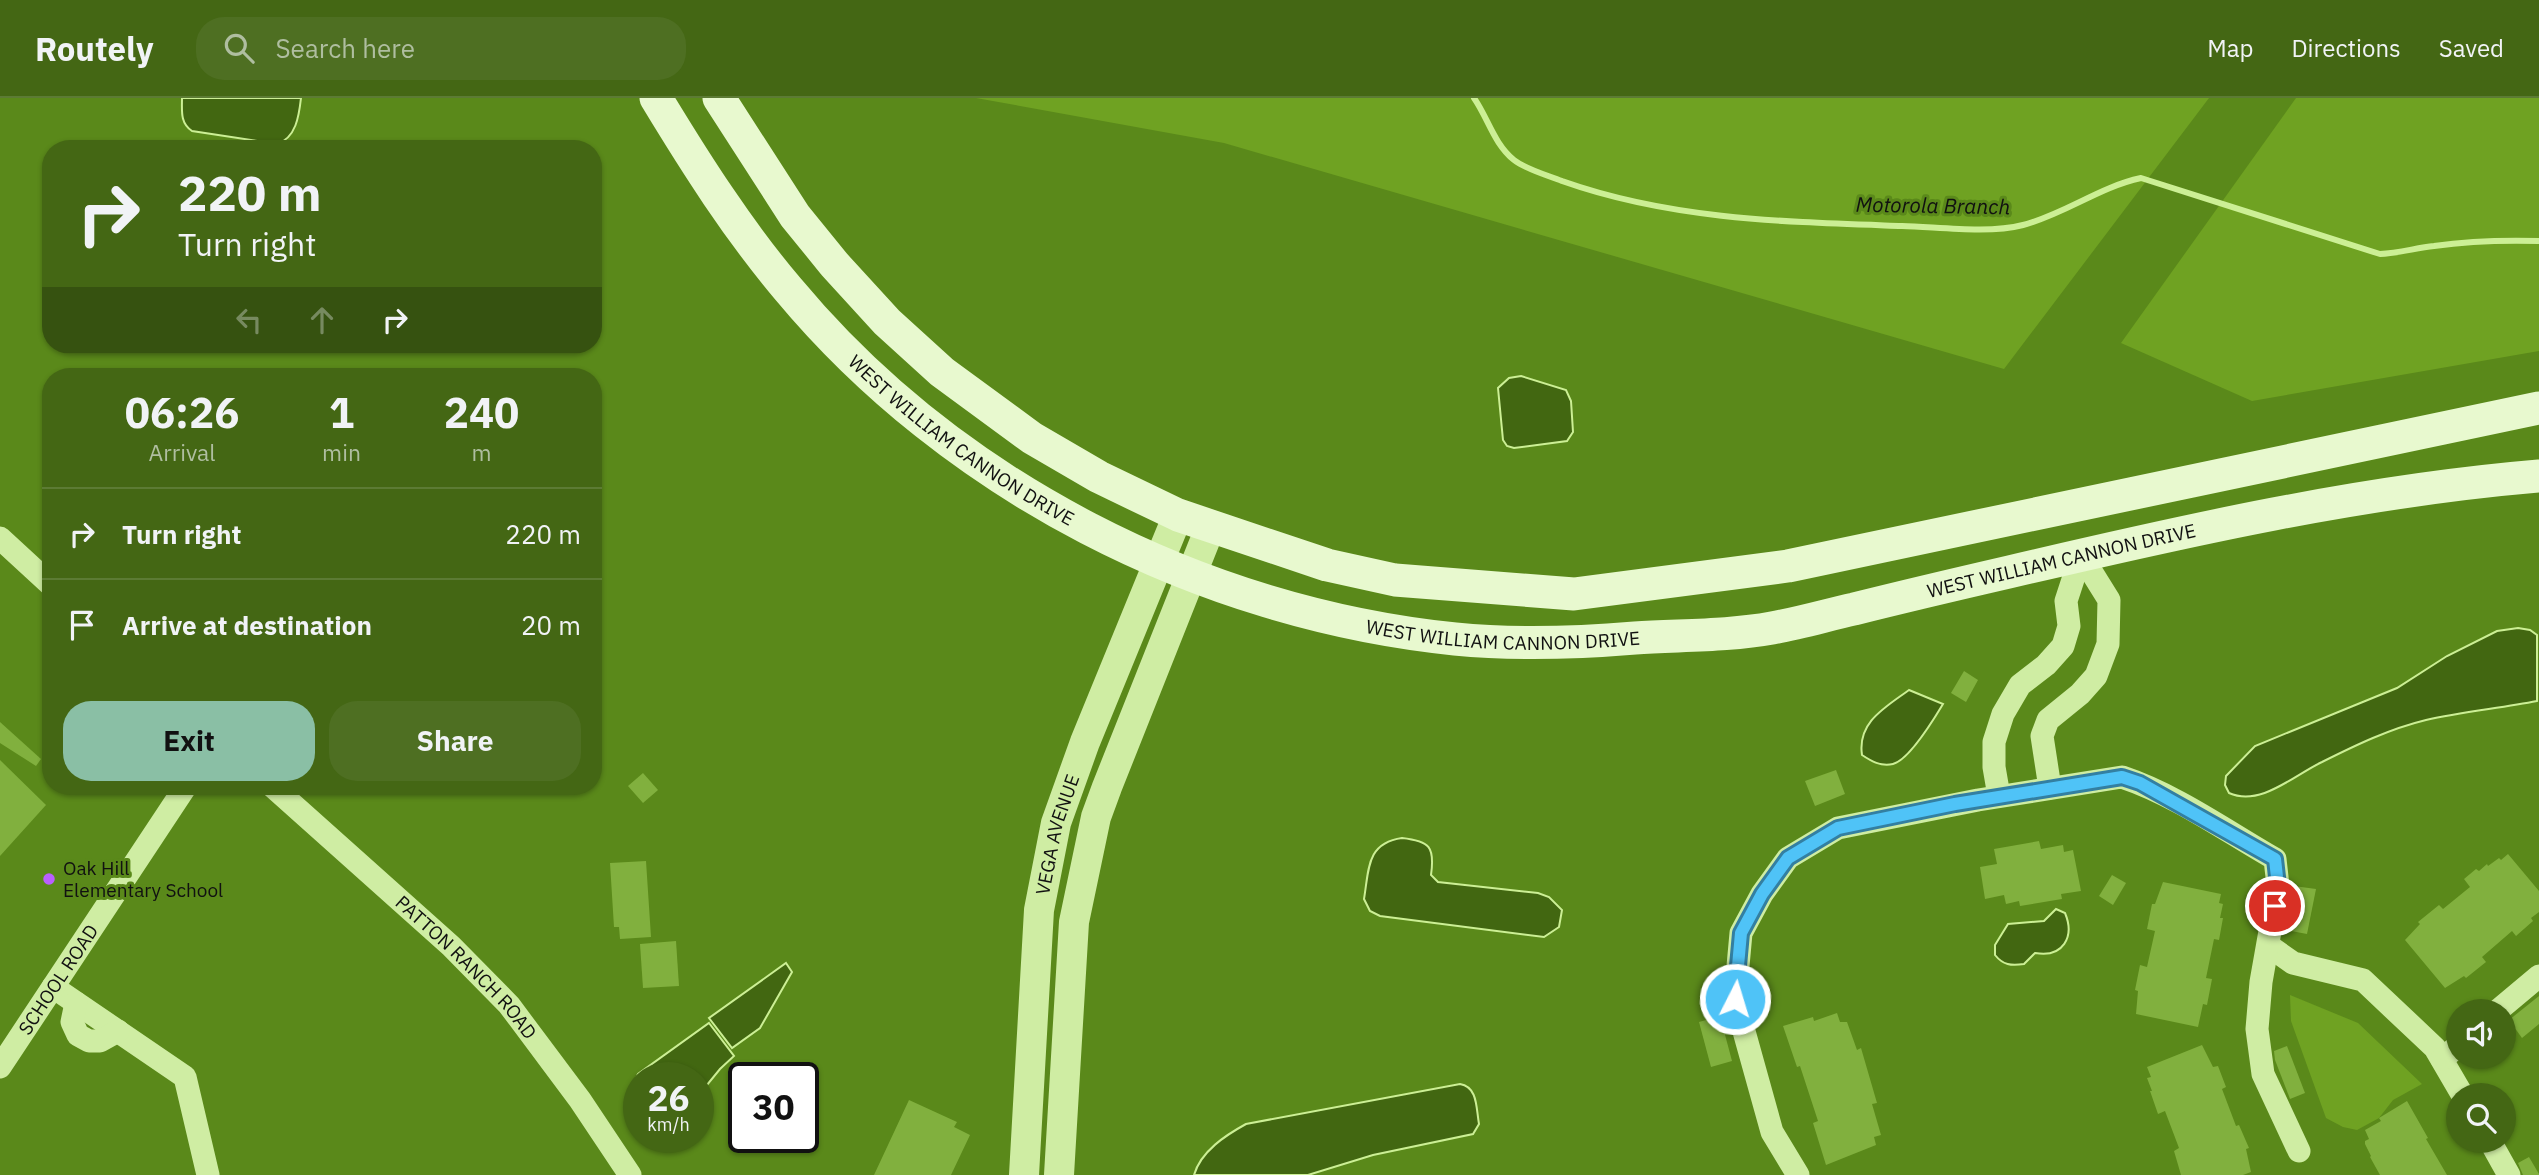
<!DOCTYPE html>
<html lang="en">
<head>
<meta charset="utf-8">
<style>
  :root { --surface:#446714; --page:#4e6f22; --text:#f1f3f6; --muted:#afbea0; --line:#5c7b34; --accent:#8abfa5 }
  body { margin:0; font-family:"IBM Plex Sans",sans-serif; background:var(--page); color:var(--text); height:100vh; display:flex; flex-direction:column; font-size:26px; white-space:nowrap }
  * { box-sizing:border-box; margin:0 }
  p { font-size:23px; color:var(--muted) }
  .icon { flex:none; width:38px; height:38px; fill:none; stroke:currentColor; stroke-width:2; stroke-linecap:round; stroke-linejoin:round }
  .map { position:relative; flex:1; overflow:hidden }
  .side { position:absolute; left:42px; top:270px; width:560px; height:427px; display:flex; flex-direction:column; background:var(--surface); border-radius:28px; box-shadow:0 2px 5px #0004 }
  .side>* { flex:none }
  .top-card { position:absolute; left:42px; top:42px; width:560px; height:214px; border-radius:28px; box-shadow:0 2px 5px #0004; background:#446714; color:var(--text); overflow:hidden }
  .tools { position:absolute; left:2446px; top:901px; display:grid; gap:14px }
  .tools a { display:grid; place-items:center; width:70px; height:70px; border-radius:50%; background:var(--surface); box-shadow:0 2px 5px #0004; font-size:35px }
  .speed { position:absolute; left:623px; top:964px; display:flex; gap:14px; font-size:35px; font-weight:700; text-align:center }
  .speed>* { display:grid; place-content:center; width:91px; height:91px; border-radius:50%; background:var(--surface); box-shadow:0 2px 5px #0004; line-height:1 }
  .speed small { font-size:18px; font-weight:400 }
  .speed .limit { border:4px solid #111; border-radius:10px; background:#fff; color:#111 }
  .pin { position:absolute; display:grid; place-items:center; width:60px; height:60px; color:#fff; margin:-30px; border:4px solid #fff; border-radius:50%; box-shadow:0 2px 7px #0007 }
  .me { position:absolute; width:77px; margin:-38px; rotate:5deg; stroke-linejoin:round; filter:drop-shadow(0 0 5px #0008) }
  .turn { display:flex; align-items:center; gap:24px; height:147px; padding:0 21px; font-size:32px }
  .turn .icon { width:91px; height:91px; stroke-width:2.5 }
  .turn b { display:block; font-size:49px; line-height:60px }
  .lanes { display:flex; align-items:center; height:66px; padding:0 21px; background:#0003; justify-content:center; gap:35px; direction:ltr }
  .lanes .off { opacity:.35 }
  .eta { display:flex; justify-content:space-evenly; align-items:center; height:119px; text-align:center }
  .eta b { font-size:42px; font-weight:800; line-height:49px }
  .action { display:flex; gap:14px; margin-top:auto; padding:14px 21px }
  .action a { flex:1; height:80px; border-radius:28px; background:var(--accent); color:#111; font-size:28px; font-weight:800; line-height:80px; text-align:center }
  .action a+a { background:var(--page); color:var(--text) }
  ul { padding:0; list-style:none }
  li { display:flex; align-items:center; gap:21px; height:91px; padding:0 21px; border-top:2px solid var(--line) }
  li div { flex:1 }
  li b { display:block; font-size:26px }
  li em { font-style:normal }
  header { display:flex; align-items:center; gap:42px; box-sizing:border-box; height:98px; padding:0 35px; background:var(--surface); border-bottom:2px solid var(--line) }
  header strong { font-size:33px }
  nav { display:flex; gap:38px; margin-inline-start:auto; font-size:24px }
  .search { width:490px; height:63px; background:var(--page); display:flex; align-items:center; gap:18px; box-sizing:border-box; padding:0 24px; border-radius:28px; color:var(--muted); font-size:26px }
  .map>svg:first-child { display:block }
</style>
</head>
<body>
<header>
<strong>Routely</strong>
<div class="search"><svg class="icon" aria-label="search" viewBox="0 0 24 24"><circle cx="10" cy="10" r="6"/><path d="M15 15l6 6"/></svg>Search here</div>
<nav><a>Map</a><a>Directions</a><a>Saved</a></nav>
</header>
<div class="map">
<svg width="2539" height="1077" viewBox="0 0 2539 1077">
  <rect width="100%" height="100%" fill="#5a891a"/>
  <!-- green -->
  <g fill="#6fa222">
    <polygon points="976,0 2209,0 2004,271 1224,45"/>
    <polygon points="2296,0 2539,0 2539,253 2252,303 2121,245"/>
    <polygon points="2290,897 2358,925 2422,986 2393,1002 2379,1020 2357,1032 2343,1029 2326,1020 2291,923"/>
  </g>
  <!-- water -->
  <g fill="#426711" stroke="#ccef95" stroke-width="2">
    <path d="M182,0H301C299,18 296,40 277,46L192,33C180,25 182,13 182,0Z"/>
    <polygon points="1521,278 1566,292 1571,303 1573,334 1567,343 1514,350 1507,348 1503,342 1498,290 1509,280"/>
    <path d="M2518,530L2530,532L2537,537V603C2501,610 2462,614 2426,622C2389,631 2356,647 2322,664C2294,677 2261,709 2229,695L2225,687L2226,678L2255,648L2397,590L2447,558L2497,533Z"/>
    <path d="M1909,592L1943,606C1934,621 1909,662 1893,666C1881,669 1871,663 1862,657C1857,624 1886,609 1909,592Z"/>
    <path d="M1402,740C1430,743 1435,749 1431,777L1438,784L1538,795L1549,799L1562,812L1559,829L1544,839L1380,818L1370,813L1364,801C1369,772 1366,745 1402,740Z"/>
    <path d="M2056,811L2065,815C2075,839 2063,860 2035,855L2024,866C2011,868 2003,867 1995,857V847L2008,826L2044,823Z"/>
    <polygon points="786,865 792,874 760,930 732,950 709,920"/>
    <polygon points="709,925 734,958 720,971 698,998 698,980 639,980 639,1005 631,991 638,976"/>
    <path d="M1460,986C1478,989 1476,1010 1479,1026L1473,1036L1373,1057L1308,1077H1194C1201,1053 1226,1037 1246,1026Z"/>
  </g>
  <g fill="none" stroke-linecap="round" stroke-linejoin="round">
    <!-- stream -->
    <path stroke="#ccef95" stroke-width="6" d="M1474,0C1488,20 1494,46 1514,62C1527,72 1547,77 1562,83C1672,122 1787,124 1902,128C1939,129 1988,136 2023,127C2065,116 2099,89 2141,80L2380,156C2399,155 2416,150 2434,148C2469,143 2504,142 2539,143"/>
  </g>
  <!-- building -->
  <g fill="#81b03e">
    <polygon points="1964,573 1978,582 1966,604 1951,595"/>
    <polygon points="0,624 41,661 36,668 0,645"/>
    <polygon points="0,662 46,707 0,758"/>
    <polygon points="1836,672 1845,696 1815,708 1805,683"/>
    <polygon points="643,675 658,692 643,705 628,688"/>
    <polygon points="2039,743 2041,751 2063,747 2064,754 2073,752 2081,793 2061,796 2062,801 2020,808 2019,803 2006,806 2004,797 1985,801 1980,769 1997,766 1994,751"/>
    <polygon points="2508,756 2539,793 2539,814 2531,820 2533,823 2516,838 2512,833 2482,859 2486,864 2466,880 2464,878 2445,890 2405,842 2420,826 2418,824 2439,807 2443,811 2470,789 2464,781 2476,771 2479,773 2487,766 2488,768 2499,760 2501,762"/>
    <polygon points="646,763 651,839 620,841 619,829 614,829 610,765"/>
    <polygon points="2112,777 2126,785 2113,807 2099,798"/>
    <polygon points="2163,784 2221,796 2219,805 2223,806 2220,820 2223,820 2219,842 2214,841 2206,880 2212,881 2207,907 2203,906 2198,929 2136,916 2138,893 2135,892 2140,867 2147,869 2155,833 2147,831 2152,806 2155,806"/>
    <polygon points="2294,788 2316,791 2307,836 2286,832"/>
    <polygon points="676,843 679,888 643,890 640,846"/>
    <polygon points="2539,898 2539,926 2522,940 2509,922"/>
    <polygon points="1837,915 1840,924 1847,924 1857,952 1861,950 1877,1005 1872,1006 1881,1037 1874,1039 1876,1047 1826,1067 1813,1025 1818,1023 1800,968 1797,969 1783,928 1813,919 1814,923"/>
    <polygon points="1720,918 1732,963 1711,969 1699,924"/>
    <polygon points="2202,947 2213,969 2218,968 2226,989 2222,991 2236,1028 2239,1027 2249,1050 2246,1051 2251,1074 2243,1077 2181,1077 2174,1053 2179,1050 2165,1013 2158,1016 2150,993 2152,993 2147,980 2151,979 2147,969"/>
    <polygon points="2287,948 2305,995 2290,1001 2275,962 2274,953"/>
    <polygon points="909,1002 957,1024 954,1029 970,1037 951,1077 874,1077"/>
    <polygon points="2407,1003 2428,1040 2426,1041 2447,1077 2380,1077 2370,1059 2371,1058 2365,1046 2365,1043 2369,1041 2365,1032 2381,1023 2379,1020"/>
    <polygon points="2529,1059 2539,1076 2539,1077 2523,1077 2518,1065"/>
  </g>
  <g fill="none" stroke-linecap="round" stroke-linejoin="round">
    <!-- minor -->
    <g stroke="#cfeda3" stroke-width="23">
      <polyline points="0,440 51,487"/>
      <path id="s1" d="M272,688L451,848L509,907L580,1002L630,1077"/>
      <polyline points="2050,690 2042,638 2048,622 2080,596 2096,578 2108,546 2109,502 2081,457"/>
      <polyline points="1999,698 1994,669 1994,644 2003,616 2020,587 2046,567 2063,548 2069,528 2066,503 2081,457"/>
      <polyline points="2269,848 2293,865 2363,882 2435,950 2463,998"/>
      <polyline points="53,889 185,979 208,1077"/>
      <polyline points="76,905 72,924 78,937 89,943 100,943 118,933"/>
      <polyline points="2496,914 2539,878"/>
      <polyline points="2442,961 2459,947"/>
      <path id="s2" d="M0,969L186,688"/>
      <polyline points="2490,1043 2509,1077"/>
      <path d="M1798,1077L1772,1034L1735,901L1741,835L1762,796L1788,760L1838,730L1978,702L2122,679C2176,697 2226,733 2275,761L2278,788L2261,884L2257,931L2263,976L2299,1053"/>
    </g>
    <!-- tertiary -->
    <g stroke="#cfeda3" stroke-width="30">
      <path id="s3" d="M1024,1077L1039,812L1056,725L1085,644L1178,417"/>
      <polyline points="1059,1077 1074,824 1096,719 1107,689 1210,430"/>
    </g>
    <!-- secondary -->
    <g stroke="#e8f9cf" stroke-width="33">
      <path id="s4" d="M656,0C696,66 738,132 788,191C952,388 1201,515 1455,541C1515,547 1575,545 1635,540C1679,537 1729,538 1772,530C1800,525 1827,517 1854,511C1906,498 1957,486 2009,474C2184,433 2360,393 2539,378"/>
      <polyline points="719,0 795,118 834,166 887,224 942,274 1032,340 1099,379 1178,417 1327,467 1395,482 1574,496 1788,468 2539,310"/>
    </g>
  </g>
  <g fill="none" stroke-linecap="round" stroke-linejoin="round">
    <!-- route casing -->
    <g stroke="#337fa1" stroke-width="18">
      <polyline id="route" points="1735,901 1741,835 1762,796 1788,760 1838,730 1955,706 2122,679 2140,685 2275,761 2278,788 2275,808"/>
    </g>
    <!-- route -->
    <use href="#route" stroke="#4fc3f7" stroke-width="12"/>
  </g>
  <!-- markers -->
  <circle fill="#ba5fff" stroke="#5a891a" stroke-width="2.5" cx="49" cy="781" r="7"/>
  <g text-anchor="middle" stroke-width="6" stroke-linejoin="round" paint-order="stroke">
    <!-- street labels -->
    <g font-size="19" fill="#111" stroke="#5a891a">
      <text dy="7" stroke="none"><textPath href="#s4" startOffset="464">WEST WILLIAM CANNON DRIVE</textPath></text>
      <text dy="7" stroke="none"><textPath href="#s4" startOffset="1619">WEST WILLIAM CANNON DRIVE</textPath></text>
      <text dy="7" stroke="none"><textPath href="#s4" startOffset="1052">WEST WILLIAM CANNON DRIVE</textPath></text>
      <text dy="7" stroke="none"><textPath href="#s3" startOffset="343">VEGA AVENUE</textPath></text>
      <text dy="7" stroke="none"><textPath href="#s1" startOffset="266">PATTON RANCH ROAD</textPath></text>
      <text dy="7" stroke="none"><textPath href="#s2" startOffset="105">SCHOOL ROAD</textPath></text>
    </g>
    <!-- poi labels -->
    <g font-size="19" fill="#111" stroke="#5a891a" text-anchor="start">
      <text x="63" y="777">Oak Hill<tspan x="63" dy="22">Elementary School</tspan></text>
    </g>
    <!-- water labels -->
    <g font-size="21" font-style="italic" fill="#111" stroke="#5a891a">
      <text transform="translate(1933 108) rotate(1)" y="7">Motorola Branch</text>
    </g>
  </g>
</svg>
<div class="tools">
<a><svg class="icon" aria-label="sound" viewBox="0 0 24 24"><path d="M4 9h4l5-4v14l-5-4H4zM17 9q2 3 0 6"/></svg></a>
<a><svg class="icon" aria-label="search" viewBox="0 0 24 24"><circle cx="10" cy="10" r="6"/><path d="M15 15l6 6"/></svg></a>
</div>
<div class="speed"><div>26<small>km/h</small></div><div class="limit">30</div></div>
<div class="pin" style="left:2275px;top:808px;background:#d93025"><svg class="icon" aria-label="arrive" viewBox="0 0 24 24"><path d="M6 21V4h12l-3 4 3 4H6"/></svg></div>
<svg class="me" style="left:1735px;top:901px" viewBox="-20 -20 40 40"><circle r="17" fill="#4fc3f7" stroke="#fff" stroke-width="3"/><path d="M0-11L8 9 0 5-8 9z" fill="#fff"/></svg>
<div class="top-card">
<div class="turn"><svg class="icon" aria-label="right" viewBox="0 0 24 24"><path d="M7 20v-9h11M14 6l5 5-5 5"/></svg><div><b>220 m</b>Turn right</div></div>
<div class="lanes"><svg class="icon off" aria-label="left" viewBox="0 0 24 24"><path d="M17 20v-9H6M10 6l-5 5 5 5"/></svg><svg class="icon off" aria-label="ahead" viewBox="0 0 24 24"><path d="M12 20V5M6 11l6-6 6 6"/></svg><svg class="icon" aria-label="right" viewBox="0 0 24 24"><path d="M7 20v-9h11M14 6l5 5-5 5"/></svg></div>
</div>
<section class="side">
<div class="eta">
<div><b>06:26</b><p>Arrival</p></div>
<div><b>1</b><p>min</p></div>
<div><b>240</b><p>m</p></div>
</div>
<ul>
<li><svg class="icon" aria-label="right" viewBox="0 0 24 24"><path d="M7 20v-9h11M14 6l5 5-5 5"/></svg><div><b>Turn right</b></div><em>220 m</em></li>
<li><svg class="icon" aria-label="arrive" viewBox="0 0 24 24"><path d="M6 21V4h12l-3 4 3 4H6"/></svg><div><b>Arrive at destination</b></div><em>20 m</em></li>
</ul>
<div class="action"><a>Exit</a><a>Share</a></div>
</section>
</div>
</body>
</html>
